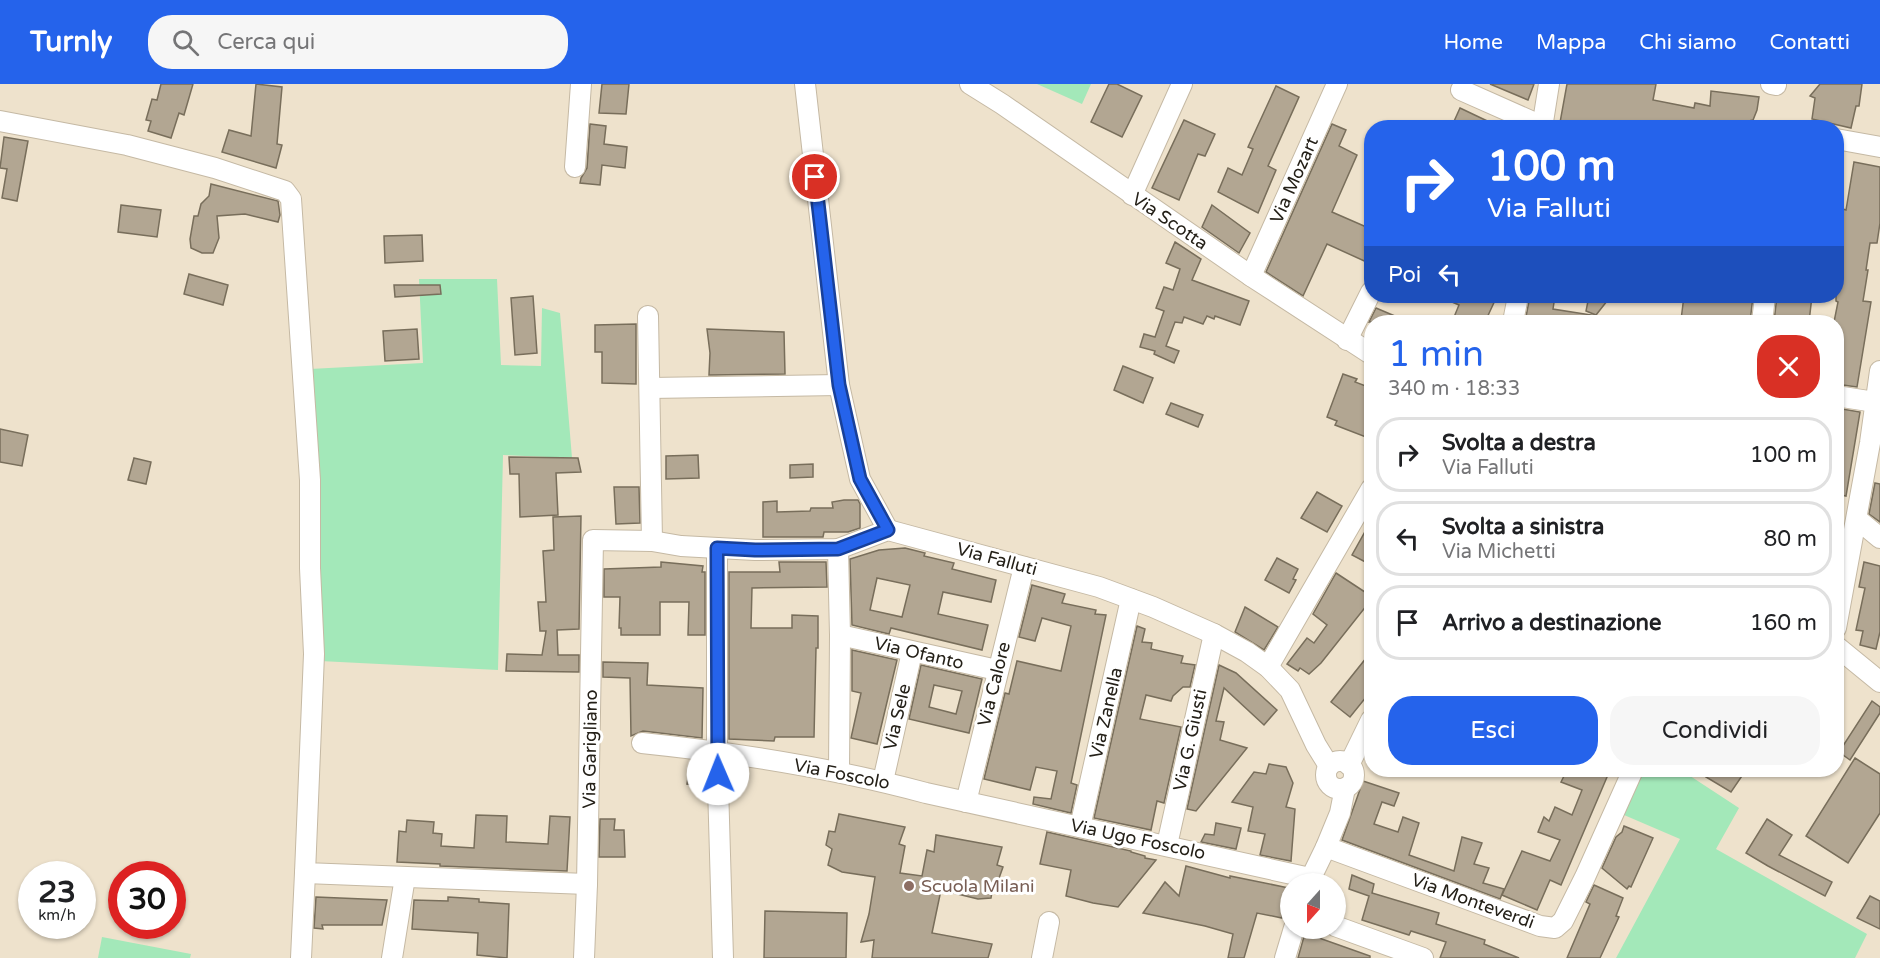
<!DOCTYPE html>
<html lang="it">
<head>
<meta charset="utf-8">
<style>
  :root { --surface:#fff; --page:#f6f6f6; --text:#202124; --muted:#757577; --line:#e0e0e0; --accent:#2563eb }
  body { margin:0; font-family:"Varela Round",sans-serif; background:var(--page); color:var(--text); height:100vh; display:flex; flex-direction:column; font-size:22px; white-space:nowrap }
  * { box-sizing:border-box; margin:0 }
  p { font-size:20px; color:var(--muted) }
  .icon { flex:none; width:33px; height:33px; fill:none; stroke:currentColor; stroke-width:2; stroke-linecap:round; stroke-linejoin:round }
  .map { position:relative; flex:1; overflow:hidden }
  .drawer { position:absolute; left:1364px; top:231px; width:480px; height:462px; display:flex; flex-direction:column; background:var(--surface); border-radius:24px; box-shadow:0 2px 4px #0004 }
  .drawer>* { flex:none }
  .guide { position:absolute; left:1364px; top:36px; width:480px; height:183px; border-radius:24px; box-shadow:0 2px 4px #0004; background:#2563eb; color:#fff; overflow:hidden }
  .needle { width:39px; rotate:201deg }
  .buttons { position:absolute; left:1280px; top:789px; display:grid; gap:12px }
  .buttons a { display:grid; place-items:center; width:66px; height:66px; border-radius:50%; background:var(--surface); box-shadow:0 2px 4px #0004; font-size:30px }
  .speed { position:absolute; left:18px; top:777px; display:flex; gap:12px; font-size:30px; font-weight:700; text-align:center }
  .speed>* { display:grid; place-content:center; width:78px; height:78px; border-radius:50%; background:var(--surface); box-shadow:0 2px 4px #0004; line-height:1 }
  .speed small { font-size:15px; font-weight:400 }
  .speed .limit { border:9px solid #d22; background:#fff; color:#111 }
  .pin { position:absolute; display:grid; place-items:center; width:51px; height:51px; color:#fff; margin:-26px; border:3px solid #fff; border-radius:50%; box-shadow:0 2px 6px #0007 }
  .me { position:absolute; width:66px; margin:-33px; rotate:359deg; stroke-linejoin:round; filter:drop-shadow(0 0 4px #0008) }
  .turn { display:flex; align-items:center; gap:21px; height:126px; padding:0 24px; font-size:27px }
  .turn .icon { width:78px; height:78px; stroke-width:2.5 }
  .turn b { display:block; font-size:42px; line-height:51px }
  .then { display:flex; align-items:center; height:57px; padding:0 24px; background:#0003; gap:12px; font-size:22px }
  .round { display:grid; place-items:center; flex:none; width:63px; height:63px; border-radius:24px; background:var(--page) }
  .head { display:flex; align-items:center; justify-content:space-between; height:102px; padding:0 24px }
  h1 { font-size:36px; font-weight:600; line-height:45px; color:var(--accent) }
  .cta { display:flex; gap:12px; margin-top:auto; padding:12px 24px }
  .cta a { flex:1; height:69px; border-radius:24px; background:var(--accent); color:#fff; font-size:24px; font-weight:600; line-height:69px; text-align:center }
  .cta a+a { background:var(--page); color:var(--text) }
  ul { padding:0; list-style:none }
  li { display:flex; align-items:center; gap:18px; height:75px; margin:0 12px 9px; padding:0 12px; border:3px solid var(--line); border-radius:24px }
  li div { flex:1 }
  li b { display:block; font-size:22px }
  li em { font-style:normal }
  header { display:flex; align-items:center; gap:36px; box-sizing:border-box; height:84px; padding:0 30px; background:var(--accent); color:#fff }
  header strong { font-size:28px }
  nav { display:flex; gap:33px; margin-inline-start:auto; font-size:21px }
  .search { width:420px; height:54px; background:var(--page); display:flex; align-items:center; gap:15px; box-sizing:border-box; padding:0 21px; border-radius:24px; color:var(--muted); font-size:22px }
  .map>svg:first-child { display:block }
</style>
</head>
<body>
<header>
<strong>Turnly</strong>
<div class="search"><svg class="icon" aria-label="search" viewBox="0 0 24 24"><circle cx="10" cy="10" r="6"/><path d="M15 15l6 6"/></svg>Cerca qui</div>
<nav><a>Home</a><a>Mappa</a><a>Chi siamo</a><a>Contatti</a></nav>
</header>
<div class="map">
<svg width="1880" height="874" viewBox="0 0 1880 874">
  <rect width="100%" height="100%" fill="#eee2cc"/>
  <!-- green -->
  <g fill="#a3e8b9">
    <polygon points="1037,0 1091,0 1082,20"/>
    <polygon points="419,195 497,195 501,281 541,282 542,224 560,229 572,374 503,371 498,586 320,577 310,285 423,279"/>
    <polygon points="1642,686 1681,686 1739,724 1716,765 1867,850 1855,874 1616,874 1680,755 1624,731"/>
    <polygon points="102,853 191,870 190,874 98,874"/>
  </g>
  <!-- building -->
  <g fill="#b2a692" stroke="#786e5b" stroke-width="1.5" fill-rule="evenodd">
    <polygon points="161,0 193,0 184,31 179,29 171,54 148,47 151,37 146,36 152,15 157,16"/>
    <polygon points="256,0 282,3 277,60 282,61 276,84 222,68 229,46 251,52"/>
    <polygon points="602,0 629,0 626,30 599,29"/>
    <polygon points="1109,0 1117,0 1142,12 1122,53 1091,38"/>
    <polygon points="1490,0 1534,0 1528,16"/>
    <polygon points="1567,0 1656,0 1653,16 1694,24 1695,19 1710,22 1711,7 1759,13 1757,26 1753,36 1749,37 1747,43 1723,40 1722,44 1559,44"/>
    <polygon points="1820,0 1862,0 1859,22 1856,22 1851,44 1812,35 1815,14 1810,12"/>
    <polygon points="1276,2 1299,13 1268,82 1276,86 1258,129 1218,108 1228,84 1242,91 1253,65 1248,63"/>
    <polygon points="1460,24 1502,44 1451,44"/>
    <polygon points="1184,36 1215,50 1205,72 1198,70 1179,116 1152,104"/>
    <polygon points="590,40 606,42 604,60 627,63 625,84 602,81 600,101 580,99 581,94 587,84"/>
    <polygon points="1332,40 1346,46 1339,62 1357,71 1332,128 1371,145 1371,180 1327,160 1303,212 1266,188"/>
    <polygon points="4,53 28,57 17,117 2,114 7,85 0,84"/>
    <polygon points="1854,78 1880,83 1880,139 1877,159 1870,159 1866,186 1868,186 1863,217 1871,218 1857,303 1836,300 1836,238 1834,238 1838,218 1836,217 1836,175 1843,125 1846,126"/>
    <polygon points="211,100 278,117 280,131 278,138 245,130 217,132 219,154 213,169 202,169 191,164 190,155 194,132 198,132 201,120 209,112"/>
    <polygon points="121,121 161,126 157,153 118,148"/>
    <polygon points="1212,121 1250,149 1239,169 1202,143"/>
    <polygon points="422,151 423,177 385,179 384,152"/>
    <polygon points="1175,158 1201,175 1192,196 1249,217 1240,241 1215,232 1214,235 1207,232 1203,240 1184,233 1182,239 1175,238 1166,262 1179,267 1174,279 1154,270 1155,267 1140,263 1144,250 1155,253 1164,227 1156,224 1164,203 1173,206 1180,185 1166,179"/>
    <polygon points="189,190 228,201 223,221 184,210"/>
    <polygon points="394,201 440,201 441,210 395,213"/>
    <polygon points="533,212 537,269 515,271 511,214"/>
    <polygon points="1438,212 1497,212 1485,238 1452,238 1459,221"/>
    <polygon points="1530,212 1555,212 1553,225 1598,232 1597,238 1525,238"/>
    <polygon points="1589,212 1611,212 1596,231 1586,227"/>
    <polygon points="1684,212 1753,212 1750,238 1701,238 1681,236"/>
    <polygon points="1777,212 1812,212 1809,238 1774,238"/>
    <polygon points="1376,224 1409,238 1369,238"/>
    <polygon points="636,240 636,300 602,299 602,268 595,268 595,241"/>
    <polygon points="417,245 419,275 385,277 383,247"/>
    <polygon points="707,245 784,248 785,290 709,291 710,269"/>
    <polygon points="1123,282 1153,294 1143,319 1114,306"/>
    <polygon points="1343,290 1357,295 1355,298 1371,304 1371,355 1335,341 1337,337 1327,333"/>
    <polygon points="1171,319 1203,331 1198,343 1166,330"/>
    <polygon points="1836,324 1860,328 1846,412 1836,410"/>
    <polygon points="0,345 28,351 22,382 0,378"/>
    <polygon points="698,371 699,394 666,395 666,372"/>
    <polygon points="509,373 578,374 581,388 556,389 558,431 520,433 519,390 510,390"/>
    <polygon points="134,374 151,378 146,400 128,396"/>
    <polygon points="813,380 813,393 790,394 790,381"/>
    <polygon points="1875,399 1880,400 1880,438 1869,430"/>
    <polygon points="614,403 639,403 640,439 616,440"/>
    <polygon points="1317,408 1342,422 1327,448 1301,434"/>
    <polygon points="844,416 858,416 860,420 860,444 848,448 824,448 823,453 763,453 763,418 777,417 777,428 810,427 811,424 833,424 832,418"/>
    <polygon points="581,432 579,545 557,546 558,571 579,571 579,588 506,587 507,570 542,571 546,547 540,547 538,518 546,518 543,467 554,466 553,433"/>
    <polygon points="1371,437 1371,481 1352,471"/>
    <path d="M905,464L925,469L924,472L954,479L952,485L996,496L991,518L943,508L938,530L988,541L982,566L891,544L889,550L852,541L850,475L879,466ZM877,494L910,501L902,533L870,526Z"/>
    <polygon points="1277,474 1298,485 1293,495 1296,496 1289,509 1265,496"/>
    <polygon points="661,478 703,482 702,488 705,488 705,551 688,551 689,518 660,518 660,551 621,551 621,544 619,544 620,513 604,513 604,485 661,483"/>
    <polygon points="779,478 826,478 827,503 752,504 751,544 792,544 792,531 818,532 818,564 816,564 814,653 775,653 774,657 729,655 729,488 780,488"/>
    <polygon points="1864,478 1880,482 1880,548 1876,565 1860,561 1863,547 1856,546 1865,504 1859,503"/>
    <polygon points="1336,489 1371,512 1371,516 1321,579 1309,590 1300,584 1298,587 1287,580 1307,554 1314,559 1327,541 1313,530"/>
    <polygon points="1032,501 1065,510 1062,519 1096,526 1095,530 1106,531 1071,699 1077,701 1071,729 1033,720 1034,713 1051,715 1057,687 1036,683 1030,706 984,695 1005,609 1009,610 1017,577 1061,587 1071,542 1042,534 1035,557 1019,553"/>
    <polygon points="1245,523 1278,543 1264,566 1235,548"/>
    <polygon points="1137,542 1145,545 1142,558 1152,559 1151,565 1183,572 1181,579 1195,581 1190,603 1183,603 1173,612 1171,617 1146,611 1140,635 1181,643 1164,719 1157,717 1151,746 1094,734"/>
    <polygon points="852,566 897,576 877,660 851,654 861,609 852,607"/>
    <polygon points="1371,568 1371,607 1350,633 1331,618"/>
    <polygon points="603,578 648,579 647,601 703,604 702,654 643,647 631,652 630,594 603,593"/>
    <path d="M921,581L982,595L969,649L909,635ZM934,601L962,607L956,630L929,623Z"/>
    <polygon points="1219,581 1236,589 1277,626 1264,641 1224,604 1216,637 1224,638 1220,656 1247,664 1196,727 1187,725"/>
    <polygon points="1872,617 1880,623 1880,629 1850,676 1839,668"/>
    <polygon points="1855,674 1880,690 1880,729 1848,779 1806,752"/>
    <polygon points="1269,680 1286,683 1293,699 1286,723 1295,725 1291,777 1260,771 1265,750 1248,747 1253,723 1232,718 1254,688 1266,690"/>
    <polygon points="1567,686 1610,686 1561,801 1550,796 1537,826 1502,811 1522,767 1550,777 1560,756 1538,748 1544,733 1549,737 1555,723 1572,731 1582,706 1561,698"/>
    <polygon points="1711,686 1746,686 1731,708 1706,693"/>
    <polygon points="689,687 705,688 704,702 687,700"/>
    <polygon points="1363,697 1399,709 1394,722 1382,718 1374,740 1398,748 1403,733 1419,739 1409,771 1454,787 1462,753 1482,759 1474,780 1489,784 1483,799 1504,805 1500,815 1342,756"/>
    <polygon points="839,730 905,743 899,760 905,762 900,789 922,792 927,766 934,768 936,751 1002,763 997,781 1003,783 998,797 994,796 991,814 978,815 941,806 932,849 992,860 988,874 872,874 874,856 861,858 869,830 875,793 842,788 828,781 832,765 826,761 829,747 835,748"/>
    <polygon points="476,731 507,732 506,758 548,760 550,732 570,733 567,787 440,782 440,780 397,778 399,747 406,748 407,736 434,738 433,749 442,750 441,762 474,764"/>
    <polygon points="600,735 615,735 614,746 624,746 625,773 599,773"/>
    <polygon points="1767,735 1792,751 1779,771 1832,798 1825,812 1768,782 1746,769"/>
    <polygon points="1216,739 1241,744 1236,765 1201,758 1205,750 1214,751"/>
    <polygon points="1624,742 1653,754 1631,803 1629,802 1627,805 1602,784 1616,753 1622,748"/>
    <polygon points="1047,748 1131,767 1131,768 1145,772 1145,774 1156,776 1118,823 1093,819 1066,812 1071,786 1040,780"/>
    <polygon points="1186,782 1230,794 1230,792 1289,804 1282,834 1257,829 1244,874 1228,874 1233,850 1205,842 1143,829 1165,798 1179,812"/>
    <polygon points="1352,791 1374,800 1372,809 1439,829 1436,840 1485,856 1484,860 1519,874 1440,874 1446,858 1411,847 1409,851 1362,836 1369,812 1349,805"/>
    <polygon points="1594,801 1623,814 1616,832 1619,833 1600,874 1567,874 1590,820 1586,818"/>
    <polygon points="1870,812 1880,817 1880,845 1857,834"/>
    <polygon points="316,813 387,816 382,841 322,841 323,845 314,844"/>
    <polygon points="448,813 479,815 479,818 509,820 507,874 477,871 478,849 412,845 414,816 448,817"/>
    <polygon points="765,827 847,829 846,874 764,874"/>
    <polygon points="1305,849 1370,872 1370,874 1298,874"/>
  </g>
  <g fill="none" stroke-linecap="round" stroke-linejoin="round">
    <!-- minor casing -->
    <g stroke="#c5b9a4" stroke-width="22">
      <g id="minor">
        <polyline points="805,0 839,301 860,395 888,446"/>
        <polyline points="970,0 1002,20 1251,192 1371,270"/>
        <polyline points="1771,0 1776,1"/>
        <polyline points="1461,6 1542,42"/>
        <polyline points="0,37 127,61 215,84 285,107 291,115 310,396 310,484 314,570 305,789 587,800"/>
        <polyline points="1542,44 1549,0"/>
        <polyline points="1836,55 1880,63"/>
        <polyline points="575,83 581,0"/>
        <polyline points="1132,111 1182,0"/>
        <polyline points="1251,192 1337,0"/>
        <polyline points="648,232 652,457"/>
        <polyline points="1513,238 1518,212"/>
        <polyline points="1762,238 1765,212"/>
        <polyline points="1347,256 1371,208"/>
        <polyline points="650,304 839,301"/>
        <polyline points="1836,312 1875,318"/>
        <polyline points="1857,435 1880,454"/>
        <polyline points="717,464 717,667 723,874"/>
        <polyline points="838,465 840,551 839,688"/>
        <polyline points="1836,544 1870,359 1880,287"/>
        <polyline points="840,551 997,586"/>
        <polyline points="1836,562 1880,598"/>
        <polyline points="1268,583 1371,405"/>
        <path d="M642,659C738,669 833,684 926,709L1310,794"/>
        <circle cx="1340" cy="691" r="14"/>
        <polyline points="1349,681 1371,636"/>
        <polyline points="883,697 912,568"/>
        <polyline points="966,718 1024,483"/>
        <polyline points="1080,743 1131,515"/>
        <polyline points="1167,761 1214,550"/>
        <polyline points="1326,763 1540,842 1555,844 1563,837 1585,793 1633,686"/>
        <polyline points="1308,800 1326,763 1340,729 1345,704"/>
        <polyline points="1335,842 1423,874"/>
        <polyline points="301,874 305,789"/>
        <polyline points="392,874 405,793"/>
        <polyline points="584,874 587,800 593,456 652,457 681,462 755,466 838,465 888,446 1099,503 1153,523 1214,550 1247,568 1268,583 1290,606 1316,661 1329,682"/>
        <polyline points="1042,874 1049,838"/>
        <polyline points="1285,874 1294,844"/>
      </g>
    </g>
    <!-- minor -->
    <use href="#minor" stroke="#fff" stroke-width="20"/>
  </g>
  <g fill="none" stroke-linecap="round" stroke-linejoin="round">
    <!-- route casing -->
    <g stroke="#184099" stroke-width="15">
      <polyline id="route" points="718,690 717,464 755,466 838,465 888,446 860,395 839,301 815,93"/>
    </g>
    <!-- route -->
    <use href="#route" stroke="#2563eb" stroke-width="10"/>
  </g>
  <!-- markers -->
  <circle fill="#8d6e63" stroke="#fff" stroke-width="2" cx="909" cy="802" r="6"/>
  <g text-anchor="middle" stroke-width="6" stroke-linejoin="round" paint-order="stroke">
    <!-- street labels -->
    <g font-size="18" fill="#242018" stroke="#fff">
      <text transform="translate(1294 96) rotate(-66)" y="6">Via Mozart</text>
      <text transform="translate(1170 137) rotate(34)" y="6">Via Scotta</text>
      <text transform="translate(997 475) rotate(15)" y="6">Via Falluti</text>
      <text transform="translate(919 569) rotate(13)" y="6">Via Ofanto</text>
      <text transform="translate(994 600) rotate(-76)" y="6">Via Calore</text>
      <text transform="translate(1106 629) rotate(-77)" y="6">Via Zanella</text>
      <text transform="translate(897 633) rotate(-77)" y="6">Via Sele</text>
      <text transform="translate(1190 656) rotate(-78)" y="6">Via G. Giusti</text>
      <text transform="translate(590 665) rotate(-89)" y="6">Via Garigliano</text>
      <text transform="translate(842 690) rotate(11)" y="6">Via Foscolo</text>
      <text transform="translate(1138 755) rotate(12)" y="6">Via Ugo Foscolo</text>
      <text transform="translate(1473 817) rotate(20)" y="6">Via Monteverdi</text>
    </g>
    <!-- education labels -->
    <g font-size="18" fill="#785e54" stroke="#fff" text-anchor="start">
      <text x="921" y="808">Scuola Milani</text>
    </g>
  </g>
</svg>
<div class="buttons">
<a><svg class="needle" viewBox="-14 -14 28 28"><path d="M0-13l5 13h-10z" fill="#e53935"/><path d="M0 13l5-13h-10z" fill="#757577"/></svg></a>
</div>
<div class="speed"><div>23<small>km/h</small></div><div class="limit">30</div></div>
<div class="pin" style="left:815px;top:93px;background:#d93025"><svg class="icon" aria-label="arrive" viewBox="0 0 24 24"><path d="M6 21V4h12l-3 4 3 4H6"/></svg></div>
<svg class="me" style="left:718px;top:690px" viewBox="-20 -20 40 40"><circle r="19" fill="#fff"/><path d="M0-13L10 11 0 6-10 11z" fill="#2563eb"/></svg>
<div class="guide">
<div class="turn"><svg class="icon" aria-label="right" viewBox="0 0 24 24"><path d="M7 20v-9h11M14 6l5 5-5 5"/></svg><div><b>100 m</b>Via Falluti</div></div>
<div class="then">Poi<svg class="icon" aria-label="left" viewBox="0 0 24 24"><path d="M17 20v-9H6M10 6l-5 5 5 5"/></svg></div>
</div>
<section class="drawer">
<div class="head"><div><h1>1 min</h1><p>340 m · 18:33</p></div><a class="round" style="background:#d93025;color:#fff"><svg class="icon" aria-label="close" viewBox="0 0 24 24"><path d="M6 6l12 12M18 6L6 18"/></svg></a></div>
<ul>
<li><svg class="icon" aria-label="right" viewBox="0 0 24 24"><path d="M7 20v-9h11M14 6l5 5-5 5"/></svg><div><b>Svolta a destra</b><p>Via Falluti</p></div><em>100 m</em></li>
<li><svg class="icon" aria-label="left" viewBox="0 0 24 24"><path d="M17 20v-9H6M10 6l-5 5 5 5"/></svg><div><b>Svolta a sinistra</b><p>Via Michetti</p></div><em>80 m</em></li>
<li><svg class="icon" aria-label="arrive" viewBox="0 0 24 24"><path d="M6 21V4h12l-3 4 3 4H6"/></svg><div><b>Arrivo a destinazione</b></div><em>160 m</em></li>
</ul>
<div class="cta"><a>Esci</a><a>Condividi</a></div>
</section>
</div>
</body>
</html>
